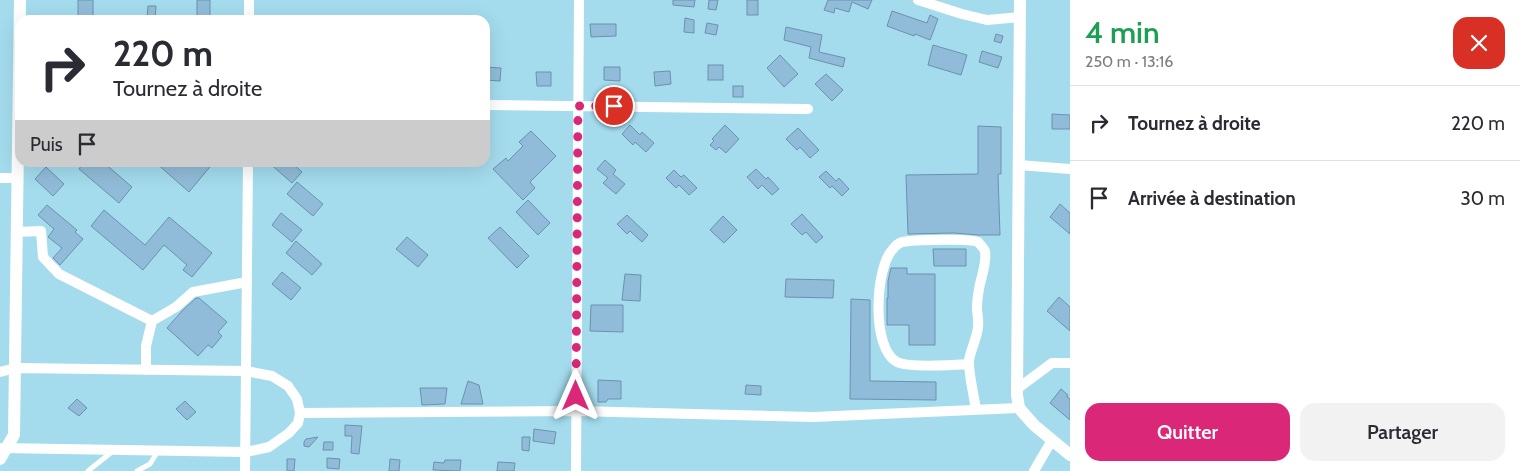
<!DOCTYPE html>
<html lang="fr">
<head>
<meta charset="utf-8">
<style>
  :root { --surface:#fff; --page:#f2f2f3; --text:#2b2b33; --muted:#7c7c81; --line:#e1e1e2; --accent:#db2777 }
  body { margin:0; font-family:Cabin,sans-serif; background:var(--page); color:var(--text); height:100vh; display:flex; flex-direction:column; font-size:19px; white-space:nowrap }
  * { box-sizing:border-box; margin:0 }
  p { font-size:16px; color:var(--muted) }
  .icon { flex:none; width:28px; height:28px; fill:none; stroke:currentColor; stroke-width:2; stroke-linecap:round; stroke-linejoin:round }
  .map { position:relative; flex:1; overflow:hidden }
  .sheet { display:flex; flex-direction:column; background:var(--surface); width:450px }
  .sheet>* { flex:none }
  .top-card { position:absolute; left:15px; top:15px; width:475px; height:152px; border-radius:15px; box-shadow:0 5px 20px #0002; background:#fff; color:var(--text); overflow:hidden }
  .pin { position:absolute; display:grid; place-items:center; width:42px; height:42px; color:#fff; margin:-21px; border:2px solid #fff; border-radius:50%; box-shadow:0 1px 5px #0007 }
  .me { position:absolute; width:55px; margin:-28px; rotate:0deg; stroke-linejoin:round; filter:drop-shadow(0 0 4px #0008) }
  .turn { display:flex; align-items:center; gap:18px; height:105px; padding:0 15px; font-size:22px }
  .turn .icon { width:65px; height:65px; stroke-width:2.5 }
  .turn b { display:block; font-size:35px; line-height:42px }
  .then { display:flex; align-items:center; height:48px; padding:0 15px; background:#0003; gap:10px; font-size:19px }
  .round { display:grid; place-items:center; flex:none; width:52px; height:52px; border-radius:15px; background:var(--page) }
  .summary { display:flex; align-items:center; justify-content:space-between; height:85px; padding:0 15px }
  h1 { font-size:30px; font-weight:600; line-height:38px; color:#1e9e55 }
  .button { display:flex; gap:10px; margin-top:auto; padding:10px 15px }
  .button a { flex:1; height:58px; border-radius:15px; background:var(--accent); color:#fff; font-size:20px; font-weight:600; line-height:58px; text-align:center }
  .button a+a { background:var(--page); color:var(--text) }
  ul { padding:0; list-style:none }
  li { display:flex; align-items:center; gap:15px; height:75px; padding:0 15px; border-top:1px solid var(--line) }
  li div { flex:1 }
  li b { display:block; font-size:19px }
  li em { font-style:normal }
  main { display:flex; flex:1; min-height:0 }
  .map>svg:first-child { display:block }
</style>
</head>
<body>
<main>
<div class="map">
<svg width="1070" height="471" viewBox="0 0 1070 471">
  <rect width="100%" height="100%" fill="#a4dced"/>
  <!-- building -->
  <g fill="#91bcd9" stroke="#6992ae">
    <rect x="78" y="0" width="15" height="20"/>
    <rect x="197" y="0" width="13" height="20"/>
    <polygon points="673,0 695,0 694,7 673,5"/>
    <polygon points="709,0 718,0 716,10 708,9"/>
    <rect x="747" y="0" width="11" height="15"/>
    <polygon points="828,0 872,0 868,9 852,2 849,12 835,8 834,13 824,10"/>
    <polygon points="148,6 156,6 155,20 147,20"/>
    <polygon points="892,11 927,23 930,15 938,19 930,40 915,34 914,36 887,26"/>
    <polygon points="685,18 694,20 694,33 684,32"/>
    <polygon points="707,23 718,25 716,35 705,33"/>
    <polygon points="590,24 616,24 616,36 591,37"/>
    <polygon points="786,27 822,35 819,52 845,58 843,67 809,58 811,47 784,40"/>
    <polygon points="996,34 1003,36 1001,43 994,41"/>
    <polygon points="933,45 967,55 961,75 928,65"/>
    <polygon points="982,51 1002,57 998,68 979,62"/>
    <polygon points="780,55 798,74 784,87 767,68"/>
    <rect x="708" y="65" width="15" height="15"/>
    <polygon points="485,67 501,68 500,81 485,80"/>
    <polygon points="604,67 620,67 620,81 604,80"/>
    <polygon points="670,71 671,84 655,86 654,72"/>
    <polygon points="536,72 551,72 551,86 537,86"/>
    <polygon points="826,74 843,90 832,101 815,84"/>
    <rect x="733" y="86" width="10" height="11"/>
    <polygon points="1052,114 1070,115 1070,129 1052,129"/>
    <polygon points="630,125 640,135 642,132 654,143 646,152 635,142 633,145 622,134"/>
    <polygon points="725,125 739,139 726,153 719,147 716,150 710,145 714,141 712,139"/>
    <polygon points="978,126 1001,127 1001,174 998,174 1000,235 978,235 954,233 908,234 906,175 978,174"/>
    <polygon points="798,128 819,150 810,158 800,147 797,150 786,139"/>
    <polygon points="531,131 556,156 530,182 535,188 523,200 493,169 506,158 508,161 523,146 519,142"/>
    <polygon points="605,160 616,170 613,174 625,184 616,194 603,183 608,178 597,169"/>
    <polygon points="84,162 103,162 132,187 119,203 79,169"/>
    <polygon points="155,162 214,162 189,192"/>
    <polygon points="268,162 291,162 302,172 292,183"/>
    <polygon points="46,167 64,184 53,196 35,179"/>
    <polygon points="756,169 766,179 768,177 779,189 772,195 762,185 758,189 747,177"/>
    <polygon points="674,170 681,177 684,175 697,188 689,195 679,185 676,188 666,178"/>
    <polygon points="826,171 836,181 839,178 849,189 842,196 832,186 830,188 819,177"/>
    <polygon points="297,182 323,204 313,216 287,194"/>
    <polygon points="528,200 550,223 538,235 516,212"/>
    <polygon points="1060,204 1070,213 1070,234 1050,217"/>
    <polygon points="47,205 77,230 75,232 83,239 60,265 53,258 62,248 48,237 54,229 38,215"/>
    <polygon points="104,210 145,245 169,217 212,253 192,277 183,270 187,265 164,245 143,270 91,226"/>
    <polygon points="281,213 302,230 292,242 272,225"/>
    <polygon points="802,214 823,237 816,243 806,232 802,235 791,224"/>
    <polygon points="627,215 648,235 642,242 630,231 627,234 617,224"/>
    <polygon points="723,216 737,230 724,243 710,230"/>
    <polygon points="500,227 529,256 517,268 488,238"/>
    <polygon points="407,237 428,255 418,267 396,249"/>
    <polygon points="296,241 322,264 312,275 286,253"/>
    <polygon points="933,249 966,249 966,266 934,266"/>
    <polygon points="891,268 907,268 907,274 935,274 935,345 909,345 909,325 887,325 887,298 888,298 888,281"/>
    <polygon points="282,272 301,288 291,300 272,284"/>
    <polygon points="625,274 641,275 640,301 622,300"/>
    <polygon points="786,279 834,280 833,298 785,297"/>
    <polygon points="1059,297 1070,307 1070,331 1047,311"/>
    <polygon points="196,298 199,298 227,322 218,332 222,336 212,348 208,345 198,356 167,328 182,311"/>
    <polygon points="851,299 870,300 870,381 936,382 936,400 850,399"/>
    <polygon points="591,305 623,305 623,332 590,331"/>
    <polygon points="598,380 621,381 621,399 608,399 606,402 598,402"/>
    <polygon points="468,381 479,385 483,404 461,404"/>
    <polygon points="746,385 761,386 761,395 745,394"/>
    <polygon points="420,388 447,388 445,404 422,405"/>
    <polygon points="1061,389 1068,395 1067,397 1070,399 1070,420 1050,403"/>
    <polygon points="77,399 87,408 79,416 68,408"/>
    <polygon points="185,401 196,412 187,420 176,409"/>
    <polygon points="345,425 362,426 359,454 351,453 352,436 345,436"/>
    <polygon points="534,429 556,432 554,444 533,441"/>
    <polygon points="318,437 309,447 304,446 304,442 306,439"/>
    <polygon points="522,437 530,437 529,451 522,450"/>
    <polygon points="324,442 333,442 333,450 323,450"/>
    <polygon points="327,458 340,459 339,469 327,468"/>
    <polygon points="287,459 295,459 294,471 287,471"/>
    <polygon points="390,459 400,460 399,471 389,471"/>
    <polygon points="445,460 461,460 460,471 433,470 434,462 444,463"/>
    <polygon points="498,462 515,463 514,471 497,471"/>
  </g>
  <g fill="none" stroke-linecap="round" stroke-linejoin="round">
    <!-- service -->
    <g stroke="#fff" stroke-width="5">
      <polyline points="88,471 113,451"/>
      <polyline points="137,471 150,464 158,451"/>
    </g>
    <!-- minor -->
    <g stroke="#fff" stroke-width="10">
      <polyline points="918,0 962,14 987,20 1020,17"/>
      <polyline points="249,20 249,0"/>
      <polyline points="485,105 808,109"/>
      <polyline points="1019,165 1070,169"/>
      <polyline points="0,178 18,178"/>
      <polyline points="17,232 41,231 43,257 59,274 152,321 146,346 146,370"/>
      <polyline points="152,321 176,307 193,292 247,282"/>
      <path d="M969,364C954,365 910,368 897,362C871,349 875,267 893,249C895,246 899,243 902,242C912,240 971,238 978,242C980,244 984,249 985,251C987,264 981,277 979,289C978,295 977,301 977,308C977,314 979,320 978,327C977,338 971,349 969,360C968,369 974,398 976,409"/>
      <polyline points="0,372 16,368 246,371 272,376 288,386 297,399 300,413 298,423 289,433 269,447 246,452 1,448"/>
      <polyline points="1017,389 1052,363 1070,363"/>
      <polyline points="300,413 576,411 813,417 1019,408"/>
      <polyline points="245,471 248,162"/>
      <polyline points="576,471 579,0"/>
      <polyline points="1034,471 1052,440"/>
    </g>
    <!-- tertiary -->
    <g stroke="#fff" stroke-width="12">
      <polyline points="1020,0 1017,395 1019,408 1034,425 1070,455"/>
      <polyline points="0,459 14,435 20,0"/>
    </g>
  </g>
  <g fill="none" stroke-linecap="round" stroke-linejoin="round">
    <!-- route -->
    <polyline stroke="#db2777" stroke-width="9" stroke-dasharray="0 16.2" points="576,396 578,106 614,106"/>
  </g>
</svg>
<div class="pin" style="left:614px;top:106px;background:#d93025"><svg class="icon" aria-label="arrive" viewBox="0 0 24 24"><path d="M6 21V4h12l-3 4 3 4H6"/></svg></div>
<svg class="me" style="left:576px;top:396px" viewBox="-20 -20 40 40"><path d="M0-17L14 15 0 8-14 15z" fill="#db2777" stroke="#fff" stroke-width="4"/></svg>
<div class="top-card">
<div class="turn"><svg class="icon" aria-label="right" viewBox="0 0 24 24"><path d="M7 20v-9h11M14 6l5 5-5 5"/></svg><div><b>220 m</b>Tournez à droite</div></div>
<div class="then">Puis<svg class="icon" aria-label="arrive" viewBox="0 0 24 24"><path d="M6 21V4h12l-3 4 3 4H6"/></svg></div>
</div>
</div>
<section class="sheet">
<div class="summary"><div><h1>4 min</h1><p>250 m · 13:16</p></div><a class="round" style="background:#d93025;color:#fff"><svg class="icon" aria-label="close" viewBox="0 0 24 24"><path d="M6 6l12 12M18 6L6 18"/></svg></a></div>
<ul>
<li><svg class="icon" aria-label="right" viewBox="0 0 24 24"><path d="M7 20v-9h11M14 6l5 5-5 5"/></svg><div><b>Tournez à droite</b></div><em>220 m</em></li>
<li><svg class="icon" aria-label="arrive" viewBox="0 0 24 24"><path d="M6 21V4h12l-3 4 3 4H6"/></svg><div><b>Arrivée à destination</b></div><em>30 m</em></li>
</ul>
<div class="button"><a>Quitter</a><a>Partager</a></div>
</section>
</main>
</body>
</html>
